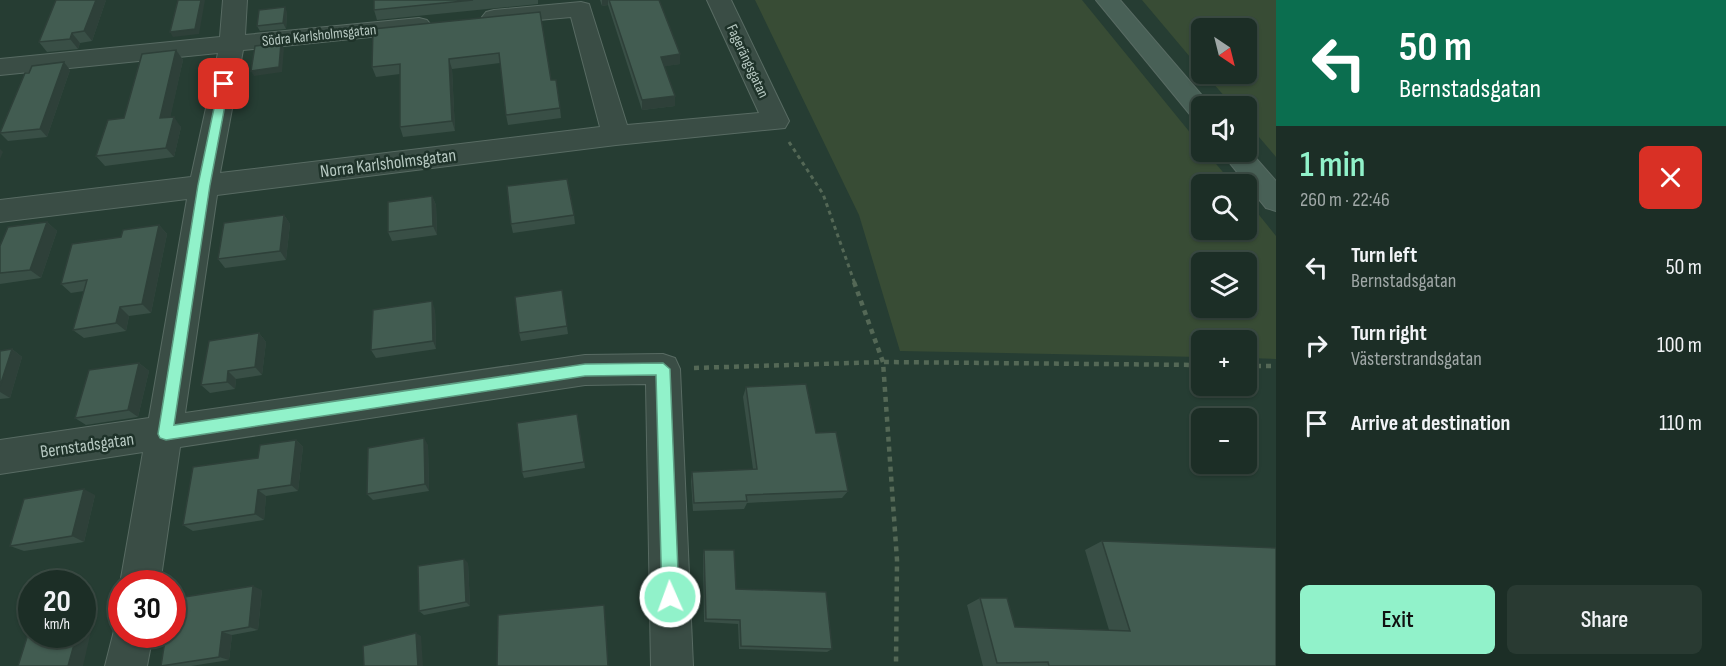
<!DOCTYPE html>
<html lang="en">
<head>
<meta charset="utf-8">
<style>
  :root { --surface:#1c2e26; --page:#293a32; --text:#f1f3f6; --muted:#a0a8a7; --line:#3a4a43; --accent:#91f2ca }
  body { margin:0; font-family:"Sofia Sans Condensed",sans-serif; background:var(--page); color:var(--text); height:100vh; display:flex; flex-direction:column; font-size:22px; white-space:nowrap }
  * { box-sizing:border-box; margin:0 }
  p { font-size:20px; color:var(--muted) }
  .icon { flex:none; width:33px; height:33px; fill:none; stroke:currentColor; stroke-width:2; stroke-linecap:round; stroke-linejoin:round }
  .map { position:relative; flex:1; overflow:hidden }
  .panel { display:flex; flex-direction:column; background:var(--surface); width:450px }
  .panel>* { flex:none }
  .hud { background:#0b6e4f; color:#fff; overflow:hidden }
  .needle { width:39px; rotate:145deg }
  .tools { position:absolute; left:1191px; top:18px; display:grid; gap:12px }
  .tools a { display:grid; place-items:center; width:66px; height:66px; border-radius:9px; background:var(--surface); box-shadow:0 2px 4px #0004,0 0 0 2px var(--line); font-size:30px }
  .speed { position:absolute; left:18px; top:570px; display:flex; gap:12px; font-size:30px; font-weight:700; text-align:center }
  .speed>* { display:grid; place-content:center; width:78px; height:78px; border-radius:50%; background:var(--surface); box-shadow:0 2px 4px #0004,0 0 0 2px var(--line); line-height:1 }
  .speed small { font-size:15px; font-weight:400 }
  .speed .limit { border:9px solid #d22; background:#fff; color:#111 }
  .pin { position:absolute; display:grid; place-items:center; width:51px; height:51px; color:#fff; margin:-26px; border-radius:12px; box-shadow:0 3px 9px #0006 }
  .me { position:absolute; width:66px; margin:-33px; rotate:358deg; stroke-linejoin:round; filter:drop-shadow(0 0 4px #0008) }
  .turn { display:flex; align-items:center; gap:21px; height:126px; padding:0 24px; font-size:27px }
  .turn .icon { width:78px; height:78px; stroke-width:2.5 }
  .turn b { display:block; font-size:42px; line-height:51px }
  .round { display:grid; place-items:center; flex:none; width:63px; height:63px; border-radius:9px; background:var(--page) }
  .head { display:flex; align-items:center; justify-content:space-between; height:102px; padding:0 24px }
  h1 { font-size:36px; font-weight:600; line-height:45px; color:var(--accent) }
  .cta { display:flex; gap:12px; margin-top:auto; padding:12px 24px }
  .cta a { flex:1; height:69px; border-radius:9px; background:var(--accent); color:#111; font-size:24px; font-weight:600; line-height:69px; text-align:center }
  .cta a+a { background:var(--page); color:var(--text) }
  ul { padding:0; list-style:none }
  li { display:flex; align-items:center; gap:18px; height:78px; padding:0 24px }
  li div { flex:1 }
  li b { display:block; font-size:22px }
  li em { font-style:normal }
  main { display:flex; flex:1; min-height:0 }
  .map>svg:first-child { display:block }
</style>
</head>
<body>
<main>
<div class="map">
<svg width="1276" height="666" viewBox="0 0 1276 666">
  <rect width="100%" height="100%" fill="#263d33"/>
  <!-- green -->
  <g fill="#384c35" fill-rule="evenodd">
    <path d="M755,0H1082L1201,146L1202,152H1206L1233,184H1202V230H1246L1247,200L1276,236V359L1247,358L1246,340H1202L1201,357L900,351L859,215ZM1202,262H1246V308H1202Z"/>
    <polygon points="1142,0 1276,0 1276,157 1247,123 1246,106 1233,106 1205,74 1246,74 1246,28 1202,28 1201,70"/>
  </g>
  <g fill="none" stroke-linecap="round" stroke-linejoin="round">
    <!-- street casing -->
    <g stroke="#586b63" stroke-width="2">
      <g id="street">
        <polygon points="223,0 247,0 245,35 419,18 427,20 431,25 427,30 419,32 243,50 220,173 600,127 571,17 494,24 486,22 482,17 486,12 494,10 581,2 589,4 627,125 759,113 707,0 731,0 789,121 785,128 616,145 217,195 185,413 585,355 663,354 675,358 680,369 693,666 651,666 646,384 585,385 180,447 160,584 122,584 122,588 120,584 143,452 0,474 0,440 149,418 187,199 0,222 0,200 191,177 218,53 0,75 0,59 220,37"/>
        <polygon points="122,617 122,634 153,634 147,666 105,666 117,619"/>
      </g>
    </g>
    <!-- secondary casing -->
    <g stroke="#586b63" stroke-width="2">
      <g id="secondary">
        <polygon points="1096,0 1120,0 1211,106 1202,106 1202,121 1193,118"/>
        <polygon points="1246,147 1276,181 1276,211 1266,208 1221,152 1246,152"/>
      </g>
    </g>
    <!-- path-far1 -->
    <polyline stroke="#546856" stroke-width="3" stroke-dasharray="4 4" stroke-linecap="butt" points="789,142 823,194 855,284"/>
    <!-- path -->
    <g stroke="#546856" stroke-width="4.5" stroke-dasharray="5 5" stroke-linecap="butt">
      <polyline points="854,282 883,362 897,560 896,666"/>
      <polyline points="1246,366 1276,366"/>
      <polyline points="694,368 883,362 1202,365"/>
    </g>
    <!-- street -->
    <use href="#street" fill="#3a4d45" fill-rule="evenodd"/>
    <!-- secondary -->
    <use href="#secondary" fill="#486056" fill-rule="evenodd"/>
  </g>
  <!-- wall -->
  <g fill="#394f46">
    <polygon points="106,0 92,41 80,43 78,49 47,52 39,42"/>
    <polygon points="374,0 538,0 538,4 377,20 374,10"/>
    <polygon points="600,0 659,0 680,64 664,66 675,106 642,110 608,5 602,6"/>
    <polygon points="287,12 286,29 260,31 257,26"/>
    <polygon points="540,12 551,80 560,108 561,118 508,125 506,115 500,63 452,69 455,131 403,137 400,127 400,74 376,77 372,67"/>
    <polygon points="176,50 183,60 170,117 181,127 174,157 105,166 96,156"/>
    <polygon points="70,70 47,137 8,141 0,133"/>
    <polygon points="432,196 436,205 437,235 392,241 388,232"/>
    <polygon points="284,215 290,224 286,260 225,268 218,259"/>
    <polygon points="574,215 575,224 513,233 511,224"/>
    <polygon points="47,222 57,231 41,278 0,284 0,246"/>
    <polygon points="159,225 167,234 151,313 129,316 126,331 84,338 73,330 84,291 71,293 61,284 121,237"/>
    <polygon points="562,290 568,334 521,341 519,333"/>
    <polygon points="435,310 436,349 376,358 371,350"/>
    <polygon points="259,333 266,342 262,375 236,379 235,389 210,393 201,385"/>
    <polygon points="12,349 22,357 10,398 0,399 0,351"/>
    <polygon points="139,363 149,371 138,417 86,425 75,418"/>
    <polygon points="746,387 816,433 848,491 842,498 747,503 744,509 693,511 691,481 692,472 753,469 743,397"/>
    <polygon points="577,414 585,468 524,478 522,472"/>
    <polygon points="296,440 303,447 298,491 266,496 264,520 193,531 183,525 258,458"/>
    <polygon points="428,445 429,491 373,500 367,494"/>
    <polygon points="95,495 84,542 24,551 10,546"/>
    <polygon points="1102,541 1276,666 983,666 967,605 980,598 1015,627 1109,630 1085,550"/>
    <polygon points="704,550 736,589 832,649 827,652 739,649 738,624 704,622 703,555"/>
    <polygon points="468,563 470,606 424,615 419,611"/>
    <polygon points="262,590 258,630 232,635 229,660 191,666 161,666"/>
  </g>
  <!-- shaded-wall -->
  <g fill="#2e4039">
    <polygon points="96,0 106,0 92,41 84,31"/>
    <polygon points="201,0 205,0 199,34 173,37 170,32"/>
    <polygon points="602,0 608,0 608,5 602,6"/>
    <polygon points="285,7 287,12 286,29 283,23"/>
    <polygon points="72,33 80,43 78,49 70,39"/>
    <polygon points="281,43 284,48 282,72 254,76 251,71"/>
    <polygon points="176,50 183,60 168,128 160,118"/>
    <polygon points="680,54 680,64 661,67 661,57"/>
    <polygon points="449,59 452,69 455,131 452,121"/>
    <polygon points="64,62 70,70 47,137 40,129"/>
    <polygon points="675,96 675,106 642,110 642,100"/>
    <polygon points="174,117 181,127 174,157 166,148"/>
    <polygon points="0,149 3,152 0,159"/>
    <polygon points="432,196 436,205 437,235 433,226"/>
    <polygon points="284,215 290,224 286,260 280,251"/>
    <polygon points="47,222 57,231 41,278 30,270"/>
    <polygon points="159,225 167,234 151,313 142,304"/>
    <polygon points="432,301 435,310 436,349 433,341"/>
    <polygon points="120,307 129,316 126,331 116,323"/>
    <polygon points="259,333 266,342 262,375 255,367"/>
    <polygon points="12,349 22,357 10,398 0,392 0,386"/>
    <polygon points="139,363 149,371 138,417 128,410"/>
    <polygon points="228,371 236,379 235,389 227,382"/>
    <polygon points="424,438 428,445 429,491 425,484"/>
    <polygon points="296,440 303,447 298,491 291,485"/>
    <polygon points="84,489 95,495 84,542 72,536"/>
    <polygon points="258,490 266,496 264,520 255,514"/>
    <polygon points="464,559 468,563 470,606 466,602"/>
    <polygon points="253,586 262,590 258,630 249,627"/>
    <polygon points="82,624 92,627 83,666 68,666 77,634 82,634"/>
    <polygon points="222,632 232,635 229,660 219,657"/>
    <polygon points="416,633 421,636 423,666 418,666"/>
  </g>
  <!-- building -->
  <g fill="#425c51" stroke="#2e4039" stroke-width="1.5">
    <polygon points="56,0 96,0 84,31 72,33 70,39 39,42"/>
    <polygon points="178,0 201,0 195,29 170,32"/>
    <polygon points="374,0 473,0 374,10"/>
    <polygon points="609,0 659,0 680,54 661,57 675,96 642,100"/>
    <polygon points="285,7 283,23 257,26 259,10"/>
    <polygon points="540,12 551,80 556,80 560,108 506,115 499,53 449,59 452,121 400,127 400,64 372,67 373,29"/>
    <polygon points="281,43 279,67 251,71 255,46"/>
    <polygon points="176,50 160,118 174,117 166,148 96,156 108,120 124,118 142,54"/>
    <polygon points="64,62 40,129 0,133 25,73 29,73 32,66"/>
    <polygon points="567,179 574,215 511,224 507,186"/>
    <polygon points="432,196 433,226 388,232 388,202"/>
    <polygon points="284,215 280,251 218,259 224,223"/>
    <polygon points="47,222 30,270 0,273 0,246 8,227"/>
    <polygon points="159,225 142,304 120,307 116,323 73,330 87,280 61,284 72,244 121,237 123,230"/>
    <polygon points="562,290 567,326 519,333 515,297"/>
    <polygon points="432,301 433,341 371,350 373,310"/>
    <polygon points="259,333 255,367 228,371 227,382 201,385 209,341"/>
    <polygon points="12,349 0,386 0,351"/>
    <polygon points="139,363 128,410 75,418 89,370"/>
    <polygon points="806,384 816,433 836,432 848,491 746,495 747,501 694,503 692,472 757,469 746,387"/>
    <polygon points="577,414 584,462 522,472 517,423"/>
    <polygon points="424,438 425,484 367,494 368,448"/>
    <polygon points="296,440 291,485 258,490 255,514 183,525 193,467 258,458 260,445"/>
    <polygon points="84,489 72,536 10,546 24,499"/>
    <polygon points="1102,541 1276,548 1276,666 1049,666 1048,662 997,663 980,598 1007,598 1015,627 1130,631"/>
    <polygon points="704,550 734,550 736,589 826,592 832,649 741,646 740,620 706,619"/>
    <polygon points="464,559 466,602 419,611 418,566"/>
    <polygon points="253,586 249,627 222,632 219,657 161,666 166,634 172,634 172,599"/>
    <polygon points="604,605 608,666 497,666 498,615"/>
    <polygon points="29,631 32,631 32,634 77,634 68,666 18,666"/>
    <polygon points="416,633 418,666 364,666 363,646"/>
  </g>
  <!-- route -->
  <polygon fill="#91f2ca" stroke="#5e9d83" stroke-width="1.5" points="224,80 229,84 210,185 174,425 585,364 663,363 670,369 679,597 676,603 670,606 664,603 662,597 656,375 585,376 166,440 160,438 158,434 198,185 219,84"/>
  <g text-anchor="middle" stroke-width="5" stroke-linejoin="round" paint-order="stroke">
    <!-- far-street labels -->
    <g font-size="15" fill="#b6c8c1" stroke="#1f332a">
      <text transform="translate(319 35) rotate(-6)" y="5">Södra Karlsholmsgatan</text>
      <text transform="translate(748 61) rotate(65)" y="5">Fagerängsgatan</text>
    </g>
    <!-- street labels -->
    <g font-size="18" fill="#b6c8c1" stroke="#1f332a">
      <text transform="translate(388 163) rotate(-7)" y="6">Norra Karlsholmsgatan</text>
      <text transform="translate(87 445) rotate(-8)" y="6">Bernstadsgatan</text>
    </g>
  </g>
</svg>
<div class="tools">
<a><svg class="needle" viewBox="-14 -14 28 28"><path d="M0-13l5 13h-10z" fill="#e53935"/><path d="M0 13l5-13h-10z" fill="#a0a8a7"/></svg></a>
<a><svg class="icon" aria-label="sound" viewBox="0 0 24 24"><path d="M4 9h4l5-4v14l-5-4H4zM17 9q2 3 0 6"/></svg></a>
<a><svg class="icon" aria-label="search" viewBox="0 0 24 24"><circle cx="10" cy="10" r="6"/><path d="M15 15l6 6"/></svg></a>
<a><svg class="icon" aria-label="layers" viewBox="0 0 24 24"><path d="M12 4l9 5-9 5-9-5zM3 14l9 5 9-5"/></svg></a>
<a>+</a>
<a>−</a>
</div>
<div class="speed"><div>20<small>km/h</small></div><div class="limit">30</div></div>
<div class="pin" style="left:224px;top:84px;background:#d93025"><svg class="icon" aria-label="arrive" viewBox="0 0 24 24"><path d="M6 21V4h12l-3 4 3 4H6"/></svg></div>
<svg class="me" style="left:670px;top:597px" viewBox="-20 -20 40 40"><circle r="17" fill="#91f2ca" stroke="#fff" stroke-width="3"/><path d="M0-11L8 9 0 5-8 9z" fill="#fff"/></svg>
</div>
<section class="panel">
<div class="hud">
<div class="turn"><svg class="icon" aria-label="left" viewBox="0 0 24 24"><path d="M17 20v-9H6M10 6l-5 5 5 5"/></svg><div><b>50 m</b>Bernstadsgatan</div></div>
</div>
<div class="head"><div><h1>1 min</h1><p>260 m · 22:46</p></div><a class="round" style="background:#d93025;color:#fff"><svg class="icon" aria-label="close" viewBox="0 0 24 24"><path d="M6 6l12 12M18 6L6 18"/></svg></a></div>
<ul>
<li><svg class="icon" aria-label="left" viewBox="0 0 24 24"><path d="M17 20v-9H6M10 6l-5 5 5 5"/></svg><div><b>Turn left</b><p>Bernstadsgatan</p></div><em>50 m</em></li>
<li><svg class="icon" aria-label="right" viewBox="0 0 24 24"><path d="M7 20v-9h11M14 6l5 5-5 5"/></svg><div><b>Turn right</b><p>Västerstrandsgatan</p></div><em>100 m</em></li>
<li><svg class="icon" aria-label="arrive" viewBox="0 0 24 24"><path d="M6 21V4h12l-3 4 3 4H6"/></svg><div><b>Arrive at destination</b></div><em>110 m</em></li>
</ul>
<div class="cta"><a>Exit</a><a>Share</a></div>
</section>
</main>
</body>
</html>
